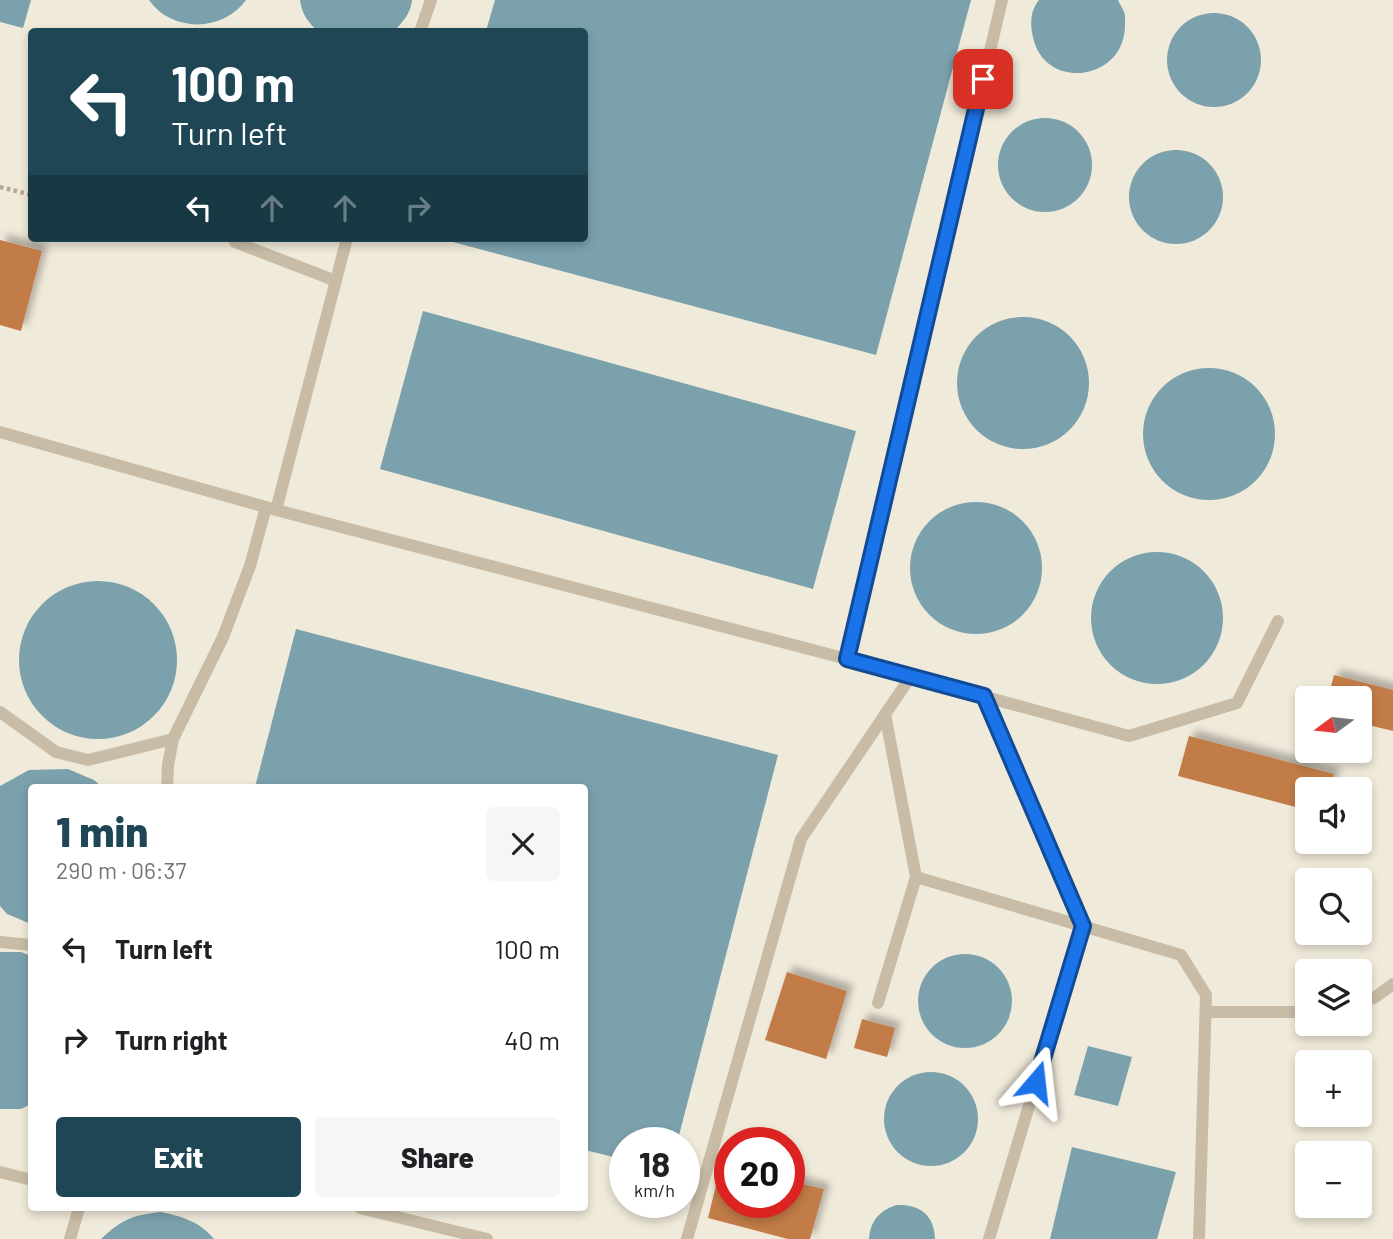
<!DOCTYPE html>
<html lang="en">
<head>
<meta charset="utf-8">
<style>
  :root { --surface:#fff; --page:#f6f6f6; --text:#202124; --muted:#757577; --accent:#1e4654 }
  body { margin:0; font-family:Barlow,sans-serif; background:var(--page); color:var(--text); height:100vh; display:flex; flex-direction:column; font-size:26px; white-space:nowrap }
  * { box-sizing:border-box; margin:0 }
  p { font-size:23px; color:var(--muted) }
  .icon { flex:none; width:38px; height:38px; fill:none; stroke:currentColor; stroke-width:2; stroke-linecap:round; stroke-linejoin:round }
  .map { position:relative; flex:1; overflow:hidden }
  .panel { position:absolute; left:28px; top:784px; width:560px; height:427px; display:flex; flex-direction:column; background:var(--surface); border-radius:7px; box-shadow:0 4px 10px #0003 }
  .panel>* { flex:none }
  .hud { position:absolute; left:28px; top:28px; width:560px; height:214px; border-radius:7px; box-shadow:0 4px 10px #0003; background:#1e4654; color:#fff; overflow:hidden }
  .needle { width:46px; rotate:255deg }
  .fabs { position:absolute; left:1295px; top:686px; display:grid; gap:14px }
  .fabs a { display:grid; place-items:center; width:77px; height:77px; border-radius:7px; background:var(--surface); box-shadow:0 4px 10px #0003; font-size:35px }
  .speed { position:absolute; left:609px; top:1127px; display:flex; gap:14px; font-size:35px; font-weight:700; text-align:center }
  .speed>* { display:grid; place-content:center; width:91px; height:91px; border-radius:50%; background:var(--surface); box-shadow:0 4px 10px #0003; line-height:1 }
  .speed small { font-size:18px; font-weight:400 }
  .speed .limit { border:10px solid #d22; background:#fff; color:#111 }
  .pin { position:absolute; display:grid; place-items:center; width:60px; height:60px; color:#fff; margin:-30px; border-radius:14px; box-shadow:0 4px 10px #0006 }
  .me { position:absolute; width:77px; margin:-38px; rotate:17deg; stroke-linejoin:round; filter:drop-shadow(0 0 5px #0008) }
  .turn { display:flex; align-items:center; gap:24px; height:147px; padding:0 28px; font-size:32px }
  .turn .icon { width:91px; height:91px; stroke-width:2.5 }
  .turn b { display:block; font-size:49px; line-height:60px }
  .lanes { display:flex; align-items:center; height:66px; padding:0 28px; background:#0003; justify-content:center; gap:35px; direction:ltr }
  .lanes .off { opacity:.35 }
  .round { display:grid; place-items:center; flex:none; width:74px; height:74px; border-radius:7px; background:var(--page) }
  .overview { display:flex; align-items:center; justify-content:space-between; height:119px; padding:0 28px }
  h1 { font-size:42px; font-weight:800; line-height:52px; color:var(--accent) }
  .action { display:flex; gap:14px; margin-top:auto; padding:14px 28px }
  .action a { flex:1; height:80px; border-radius:7px; background:var(--accent); color:#fff; font-size:28px; font-weight:800; line-height:80px; text-align:center }
  .action a+a { background:var(--page); color:var(--text) }
  ul { padding:0; list-style:none }
  li { display:flex; align-items:center; gap:21px; height:91px; padding:0 28px }
  li div { flex:1 }
  li b { display:block; font-size:26px }
  li em { font-style:normal }
  .map>svg:first-child { display:block }
</style>
</head>
<body>
<div class="map">
<svg width="1393" height="1239" viewBox="0 0 1393 1239">
  <defs>
    <filter id="shadow"><feDropShadow dx="6" dy="-6" stdDeviation="3.5" flood-color="#0004"/></filter>
  </defs>
  <rect width="100%" height="100%" fill="#f0eada"/>
  <!-- water -->
  <g fill="#7aa1ac">
    <polygon points="0,0 31,0 23,28 0,22"/>
    <path d="M149,0H246C223,32 172,33 149,0Z"/>
    <path d="M300,0H412C411,13 402,23 394,31L319,32C308,23 302,14 300,0Z"/>
    <polygon points="495,0 971,0 876,355 438,238 584,238 584,32 486,31"/>
    <path d="M1039,0H1118C1120,5 1124,10 1125,15C1125,16 1125,25 1125,26C1124,82 1044,91 1033,37C1030,24 1030,11 1039,0Z"/>
    <circle cx="1214" cy="60" r="47"/>
    <circle cx="1045" cy="165" r="47"/>
    <circle cx="1176" cy="197" r="47"/>
    <polygon points="423,311 856,431 813,589 380,469"/>
    <circle cx="1023" cy="383" r="66"/>
    <circle cx="1209" cy="434" r="66"/>
    <circle cx="976" cy="568" r="66"/>
    <circle cx="1157" cy="618" r="66"/>
    <circle cx="98" cy="660" r="79"/>
    <polygon points="296,629 778,755 677,1143 625,1143 625,1160 585,1150 584,788 255,787"/>
    <polygon points="68,769 94,780 102,787 32,788 31,924 7,914 0,906 0,786 29,770"/>
    <polygon points="0,952 21,952 31,956 31,1104 21,1109 0,1109"/>
    <circle cx="965" cy="1001" r="47"/>
    <polygon points="1088,1046 1132,1057 1118,1106 1074,1095"/>
    <circle cx="931" cy="1119" r="47"/>
    <polygon points="1072,1147 1176,1172 1157,1239 1050,1239"/>
    <path d="M896,1205C919,1204 934,1214 935,1239H869C870,1221 879,1211 896,1205Z"/>
    <path d="M161,1212C183,1217 199,1221 214,1239H101C122,1219 133,1215 161,1212Z"/>
  </g>
  <!-- building -->
  <g fill="#c27b46" filter="url(#shadow)">
    <polygon points="0,240 42,251 21,331 0,325"/>
    <polygon points="1334,675 1393,690 1393,731 1360,723 1360,698 1328,698"/>
    <polygon points="1189,736 1334,774 1330,789 1307,789 1307,810 1178,776"/>
    <polygon points="787,972 847,991 826,1059 765,1040"/>
    <polygon points="862,1019 895,1028 887,1057 854,1048"/>
    <polygon points="721,1165 730,1167 730,1202 789,1202 789,1181 824,1189 810,1239 788,1239 708,1218"/>
  </g>
  <g fill="none" stroke-linecap="round" stroke-linejoin="round">
    <!-- path -->
    <polyline stroke="#b3a690" stroke-width="4.5" stroke-dasharray="3.5 3.5" stroke-linecap="butt" points="0,187 32,195"/>
    <!-- lane -->
    <g stroke="#c8bca6" stroke-width="12">
      <polyline points="420,32 431,0"/>
      <polyline points="236,238 235,242 336,281"/>
      <polyline points="0,432 276,510 847,659 1129,736 1237,703 1278,621"/>
      <polyline points="276,510 347,238"/>
      <polyline points="847,659 1002,0"/>
      <polyline points="984,696 1083,926 989,1239"/>
      <polyline points="0,712 56,752 88,760 173,739 223,637 250,566 266,507"/>
      <polyline points="885,714 916,877 1181,955 1206,995 1199,1239"/>
      <polyline points="167,788 168,765 173,739"/>
      <polyline points="0,942 32,945"/>
      <polyline points="1360,1002 1374,998 1393,984"/>
      <polyline points="878,1003 916,877"/>
      <polyline points="1206,1012 1307,1012"/>
      <polyline points="0,1172 32,1180"/>
      <polyline points="360,1208 487,1239"/>
      <polyline points="70,1239 79,1208"/>
      <polyline points="687,1239 801,839 911,676"/>
    </g>
  </g>
  <g fill="none" stroke-linecap="round" stroke-linejoin="round">
    <!-- route casing -->
    <g stroke="#114b97" stroke-width="18">
      <polyline id="route" points="983,79 847,659 984,696 1083,926 1036,1082"/>
    </g>
    <!-- route -->
    <use href="#route" stroke="#1a73e8" stroke-width="12"/>
  </g>
</svg>
<div class="fabs">
<a><svg class="needle" viewBox="-14 -14 28 28"><path d="M0-13l5 13h-10z" fill="#e53935"/><path d="M0 13l5-13h-10z" fill="#757577"/></svg></a>
<a><svg class="icon" aria-label="sound" viewBox="0 0 24 24"><path d="M4 9h4l5-4v14l-5-4H4zM17 9q2 3 0 6"/></svg></a>
<a><svg class="icon" aria-label="search" viewBox="0 0 24 24"><circle cx="10" cy="10" r="6"/><path d="M15 15l6 6"/></svg></a>
<a><svg class="icon" aria-label="layers" viewBox="0 0 24 24"><path d="M12 4l9 5-9 5-9-5zM3 14l9 5 9-5"/></svg></a>
<a>+</a>
<a>−</a>
</div>
<div class="speed"><div>18<small>km/h</small></div><div class="limit">20</div></div>
<div class="pin" style="left:983px;top:79px;background:#d93025"><svg class="icon" aria-label="arrive" viewBox="0 0 24 24"><path d="M6 21V4h12l-3 4 3 4H6"/></svg></div>
<svg class="me" style="left:1036px;top:1082px" viewBox="-20 -20 40 40"><path d="M0-17L14 15 0 8-14 15z" fill="#1a73e8" stroke="#fff" stroke-width="4"/></svg>
<div class="hud">
<div class="turn"><svg class="icon" aria-label="left" viewBox="0 0 24 24"><path d="M17 20v-9H6M10 6l-5 5 5 5"/></svg><div><b>100 m</b>Turn left</div></div>
<div class="lanes"><svg class="icon" aria-label="left" viewBox="0 0 24 24"><path d="M17 20v-9H6M10 6l-5 5 5 5"/></svg><svg class="icon off" aria-label="ahead" viewBox="0 0 24 24"><path d="M12 20V5M6 11l6-6 6 6"/></svg><svg class="icon off" aria-label="ahead" viewBox="0 0 24 24"><path d="M12 20V5M6 11l6-6 6 6"/></svg><svg class="icon off" aria-label="right" viewBox="0 0 24 24"><path d="M7 20v-9h11M14 6l5 5-5 5"/></svg></div>
</div>
<section class="panel">
<div class="overview"><div><h1>1 min</h1><p>290 m · 06:37</p></div><a class="round"><svg class="icon" aria-label="close" viewBox="0 0 24 24"><path d="M6 6l12 12M18 6L6 18"/></svg></a></div>
<ul>
<li><svg class="icon" aria-label="left" viewBox="0 0 24 24"><path d="M17 20v-9H6M10 6l-5 5 5 5"/></svg><div><b>Turn left</b></div><em>100 m</em></li>
<li><svg class="icon" aria-label="right" viewBox="0 0 24 24"><path d="M7 20v-9h11M14 6l5 5-5 5"/></svg><div><b>Turn right</b></div><em>40 m</em></li>
</ul>
<div class="action"><a>Exit</a><a>Share</a></div>
</section>
</div>
</body>
</html>
